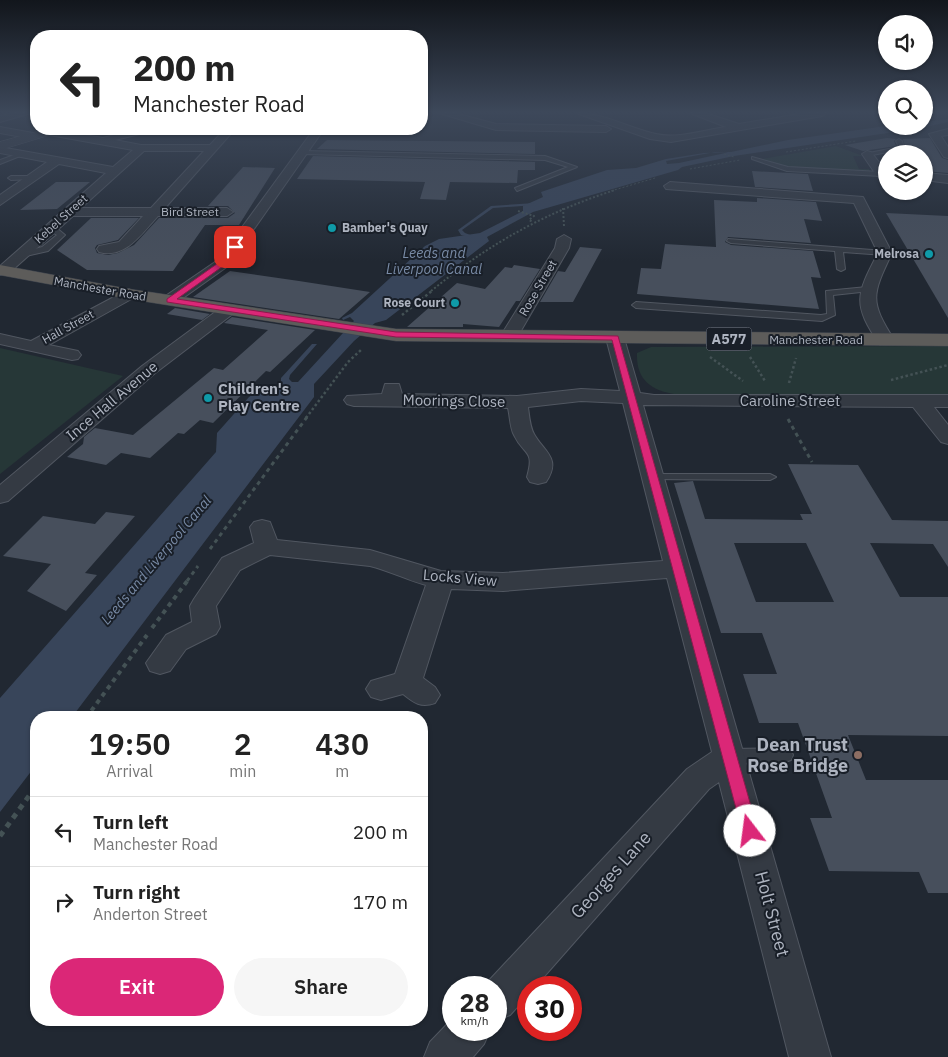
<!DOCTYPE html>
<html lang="en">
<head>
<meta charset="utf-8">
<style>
  :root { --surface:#fff; --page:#f6f6f6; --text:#222; --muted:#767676; --line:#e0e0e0; --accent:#db2777 }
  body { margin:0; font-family:"IBM Plex Sans",sans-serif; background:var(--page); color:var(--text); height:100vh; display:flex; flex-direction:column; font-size:19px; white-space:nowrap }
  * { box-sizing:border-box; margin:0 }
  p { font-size:16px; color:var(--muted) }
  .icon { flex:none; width:28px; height:28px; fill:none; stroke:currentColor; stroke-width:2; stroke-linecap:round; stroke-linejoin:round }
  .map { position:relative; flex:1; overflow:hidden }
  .details { position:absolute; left:30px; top:711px; width:398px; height:315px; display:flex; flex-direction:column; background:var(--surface); border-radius:20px; box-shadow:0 1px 4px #0004 }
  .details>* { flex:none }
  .banner { position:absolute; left:30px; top:30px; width:398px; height:105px; border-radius:20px; box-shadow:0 1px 4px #0004; background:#fff; color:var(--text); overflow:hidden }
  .controls { position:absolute; left:878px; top:15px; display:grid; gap:10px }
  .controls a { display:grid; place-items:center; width:55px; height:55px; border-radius:50%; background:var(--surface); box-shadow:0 1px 4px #0004; font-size:25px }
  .speed { position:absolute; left:442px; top:976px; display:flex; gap:10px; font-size:25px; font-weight:700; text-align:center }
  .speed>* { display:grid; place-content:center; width:65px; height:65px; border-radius:50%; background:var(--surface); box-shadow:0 1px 4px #0004; line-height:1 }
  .speed small { font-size:12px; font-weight:400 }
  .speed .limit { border:8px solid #d22; background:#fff; color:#111 }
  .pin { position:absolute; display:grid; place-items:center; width:42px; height:42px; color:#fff; margin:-21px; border-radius:10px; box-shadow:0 2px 8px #0006 }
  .me { position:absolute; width:55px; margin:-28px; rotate:345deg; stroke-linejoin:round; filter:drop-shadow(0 0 4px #0008) }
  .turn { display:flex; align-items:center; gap:18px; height:105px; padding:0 20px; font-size:22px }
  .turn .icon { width:65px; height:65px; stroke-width:2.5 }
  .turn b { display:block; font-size:35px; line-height:42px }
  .eta { display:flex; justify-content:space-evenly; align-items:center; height:85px; text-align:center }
  .eta b { font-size:30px; font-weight:600; line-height:35px }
  .button { display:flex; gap:10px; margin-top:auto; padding:10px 20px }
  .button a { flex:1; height:58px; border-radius:30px; background:var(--accent); color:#fff; font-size:20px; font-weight:600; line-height:58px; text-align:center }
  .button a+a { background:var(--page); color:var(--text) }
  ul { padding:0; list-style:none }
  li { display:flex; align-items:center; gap:15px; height:70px; padding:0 20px; border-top:1px solid var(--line) }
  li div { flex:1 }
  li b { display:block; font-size:19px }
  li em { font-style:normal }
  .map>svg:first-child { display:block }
</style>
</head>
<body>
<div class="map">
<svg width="948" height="1057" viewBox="0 0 948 1057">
  <rect width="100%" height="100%" fill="#212832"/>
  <!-- green -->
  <g fill="#263737">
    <polygon points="836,146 863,156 853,156 859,169 869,169 869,171 778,169 757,160"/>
    <path d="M948,346V396L674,394C651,390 636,380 637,353L651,347Z"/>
    <polygon points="0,348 123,376 0,474"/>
  </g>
  <!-- water -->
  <path fill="#38455a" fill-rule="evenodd" d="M948,119V122L921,128L734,156L682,167L678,170L533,212L487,237L489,241L386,320L375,323L354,341L314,384V397L72,717L36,718V765L0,812V698L216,452L217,433L249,397L260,390L281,385V378L312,344H317L290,375L289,379L292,382H298L354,321L350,317L343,320L342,318L352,313L425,246L439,239L480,233L523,211V206L543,197L541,192L607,170L636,168L666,159L704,153L731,152L788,140L886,126H924V122ZM715,152H730L679,163L667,164L666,161Z"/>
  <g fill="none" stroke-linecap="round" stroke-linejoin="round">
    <!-- stream -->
    <polygon fill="#38455a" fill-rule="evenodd" points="535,203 536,203 536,205 493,208 462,230 465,233 473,236 473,238 461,235 458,230 491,206"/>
  </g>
  <!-- building -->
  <g fill="#474f5c" fill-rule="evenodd">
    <polygon points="887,138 896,139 894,141 896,146 863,151 845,145"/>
    <polygon points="930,138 942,158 948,160 948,173 924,171 924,154 889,154 906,150 903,139"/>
    <polygon points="327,140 535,142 535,154 317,149"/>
    <polygon points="313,156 535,162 535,170 518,170 517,183 450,182 446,200 420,199 425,182 297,179"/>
    <polygon points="243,167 275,168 239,225 205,225 173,271 87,270 57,250 91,218 139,218 118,240 97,245 95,248 97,253 108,255 118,253 134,245 159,218 228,218 235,213 228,206 208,206"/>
    <polygon points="752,171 808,174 813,191 755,187"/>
    <polygon points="56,182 90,182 57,209 20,210"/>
    <polygon points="757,198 816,202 822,221 804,219 811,243 728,237 725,242 731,245 813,251 821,278 811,277 819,309 637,294 641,268 661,269 665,244 716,247 714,200 757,202"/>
    <polygon points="886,213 948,216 948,318"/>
    <polygon points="580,247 602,249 573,302 540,302 558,271 565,272"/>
    <polygon points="514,265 540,269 520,301 516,301 499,327 463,324 463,327 407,327 457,283 485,289 505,267 512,268"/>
    <polygon points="230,271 299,281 370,292 339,319 193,297"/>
    <polygon points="175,308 210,314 202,320 167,314"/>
    <polygon points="232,317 315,330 270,372 266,371 213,423 200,420 184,434 178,433 150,458 121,453 106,465 67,457 83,444 84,437 95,428 133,435 214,368 223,370 268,330 224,323"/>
    <path d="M788,464L858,465L892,520L948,521V567L933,544L870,543L900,597H948V736L848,735L866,780H948V893H928L919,872L829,871L810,818H832L798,723H759L743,674H777L762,633H721L674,483L693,481L705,519L803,520L800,514H812ZM734,543H806L834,602H756Z"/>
    <polygon points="106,512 135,516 85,573 97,575 66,611 27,591 51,564 3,556 43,516 95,524"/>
  </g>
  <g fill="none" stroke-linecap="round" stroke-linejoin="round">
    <!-- service casing -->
    <g stroke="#515761" stroke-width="2">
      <g id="service">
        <polygon points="899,139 902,141 904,149 867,156 864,154 899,147 896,141"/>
        <polygon points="303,151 545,156 577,167 517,191 515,188 568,167 545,160 301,154"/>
        <polygon points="20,153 25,154 0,164 0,160"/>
        <polygon points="752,157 788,167 881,172 884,174 881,176 787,171 752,159"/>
        <polygon points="31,176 33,179 11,180 8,178 11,176"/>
        <polygon points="48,226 54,226 65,235 48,251 17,258 17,254 42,247 57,235 48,230"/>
        <polygon points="728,239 885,251 889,253 885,255 843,252 845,269 841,271 837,269 835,251 731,243 727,241"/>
        <polygon points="867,287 870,287 870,291 833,295 835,315 822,321 636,308 632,305 636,302 821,315 827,314 826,291"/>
        <polygon points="653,474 770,474 776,477 770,480 649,479 647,477 649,475"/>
        <polygon points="785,748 791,750 793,755 791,760 785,762 730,763 724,761 722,756 724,751 730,749"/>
      </g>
    </g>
    <!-- minor casing -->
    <g stroke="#515761" stroke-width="2">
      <g id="minor">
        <polygon points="13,113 31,113 0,122 0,116"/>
        <polygon points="439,113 455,113 496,124 606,126 611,129 606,132 496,130"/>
        <path d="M576,113C604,113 629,128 656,134C678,139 704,130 726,127L690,113H705L739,124L805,113H827L822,116L671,142L650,139Z"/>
        <polygon points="0,127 33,133 38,136 33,139 0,133"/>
        <path d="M48,129L103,138L137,129H153L152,131L115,140L141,145H210L225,129H235L165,208H227L233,212L227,216H158C142,233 126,259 99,252L97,249L99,246L119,242L143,216H73L8,274L0,275V266L106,173L59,164L0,205V195L47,162L0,153V147L113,167L133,150L44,134L43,132ZM144,151H204L151,208H81Z"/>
        <polygon points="314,129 324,129 228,266 176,303 164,303 162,300 164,297 218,260"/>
        <polygon points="948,129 948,135 941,136 948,147 948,158 944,157 929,134"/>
        <polygon points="867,151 871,152 886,171 886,177 877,176 862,154"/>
        <polygon points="924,173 948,175 948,183 924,180"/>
        <path d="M670,182L863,197L892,253C872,295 869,301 895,341L892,345H880C852,304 856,295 878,253L854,203L666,189L664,186Z"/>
        <polygon points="564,235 571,239 569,248 515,341 503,341 500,337 555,248 557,239"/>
        <polygon points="129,289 137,294 135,297 49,345 78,351 81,355 78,359 72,360 0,344 0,334 31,341"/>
        <polygon points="228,305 236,310 234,313 154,374 8,501 0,503 0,485 142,366 222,307"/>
        <path d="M615,333L621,334L624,338L640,393L654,395H948V407H934L948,425V444L941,442L913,407L643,405L831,1057H789L719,782L709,789L534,988H529V994L510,1015L496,1021V988H482L687,769L712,752L667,578L503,591L451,589L423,678L435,687L440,695L435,703C421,708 414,703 403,694L381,700L371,697L366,689L371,681L395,674L426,585C407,580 390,571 370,566L270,555L240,570L216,606L220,627L216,634L186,649L170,671L160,674L150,671L146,663L166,635L192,622L190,606L194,599L222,558L254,543L250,527L254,522L262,520L270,522L277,540L370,550L441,571L503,573L663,561L623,403L581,401L528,407C529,415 530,427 534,434C544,452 562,458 546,482L538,484L530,482L527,477C535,449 524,456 514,435C510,428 510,416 508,408L354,406L347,404L344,400L347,396L382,394L385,384H399L402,394L517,396L581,389L620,391L606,338L609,334Z"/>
        <polygon points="454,1017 454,1030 490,1030 484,1044 473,1057 424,1057 430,1042"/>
      </g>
    </g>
    <!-- tertiary casing -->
    <g stroke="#515761" stroke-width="1">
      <polygon id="tertiary" points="47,129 65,129 63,131 0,150 0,142"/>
    </g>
    <!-- trunk casing -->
    <g stroke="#3e444e" stroke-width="1">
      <polygon id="trunk" points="0,265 129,289 396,329 948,334 948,346 396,341 129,299 0,275"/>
    </g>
    <!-- path-far5 -->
    <g stroke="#445255" stroke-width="1" stroke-dasharray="2 2" stroke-linecap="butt">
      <polyline points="786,152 856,141"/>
      <polyline points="724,154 734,157"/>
      <polyline points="690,169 740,160"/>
      <polyline points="611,191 655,178"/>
    </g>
    <!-- path-far4 -->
    <g stroke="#445255" stroke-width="2" stroke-dasharray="2 2" stroke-linecap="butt">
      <polyline points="563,208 564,226"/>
      <polyline points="518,211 534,216 529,220 533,222"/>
      <path d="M431,291C489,244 544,213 615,190"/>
    </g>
    <!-- path-far3 -->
    <g stroke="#445255" stroke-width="2.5" stroke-dasharray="2.5 2.5" stroke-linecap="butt">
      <polyline points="402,315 433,290"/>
      <polyline points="710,357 743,381"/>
      <polyline points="750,357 765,381"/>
      <polyline points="891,380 948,365"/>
      <polyline points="789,383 796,358"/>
      <polyline points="306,418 348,362 362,349"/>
    </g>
    <!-- path-far2 -->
    <g stroke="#445255" stroke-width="3" stroke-dasharray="4 4" stroke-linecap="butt">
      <polyline points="788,419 812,462"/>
      <polyline points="210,549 307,417"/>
      <polyline points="187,581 198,566"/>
    </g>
    <!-- path-far1 -->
    <g stroke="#445255" stroke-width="4" stroke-dasharray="4.5 4.5" stroke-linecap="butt">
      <polyline points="152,628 188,580"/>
      <polyline points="86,718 147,635"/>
      <polyline points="33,790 36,786"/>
    </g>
    <!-- path -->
    <polyline stroke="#445255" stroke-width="5" stroke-dasharray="5.5 5.5" stroke-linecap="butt" points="0,836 34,789"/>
    <!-- service -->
    <use href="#service" fill="#343a43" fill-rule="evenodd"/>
    <!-- minor -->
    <use href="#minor" fill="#343a43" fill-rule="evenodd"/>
    <!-- tertiary -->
    <use href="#tertiary" fill="#343a43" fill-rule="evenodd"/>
    <!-- trunk -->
    <use href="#trunk" fill="#5d5c5a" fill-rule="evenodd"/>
  </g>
  <!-- sky -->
  <linearGradient id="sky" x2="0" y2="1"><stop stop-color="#12161c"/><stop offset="0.43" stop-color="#3d485a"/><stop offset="1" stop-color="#3d485a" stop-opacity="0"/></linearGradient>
  <rect width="948" height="261" fill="url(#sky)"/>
  <!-- route -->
  <polygon fill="#db2777" stroke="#8e194d" points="233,245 238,247 226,264 177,299 396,332 618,336 758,831 756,836 750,838 744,836 742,831 612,340 396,337 167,302 167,299 221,261"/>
  <!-- markers -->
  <g fill="#0f9aa8" stroke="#191f28" stroke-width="2">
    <circle cx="332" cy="228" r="5"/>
    <circle cx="929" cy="254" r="5"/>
    <circle cx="455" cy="303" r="5"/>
    <circle cx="208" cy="398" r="5"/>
  </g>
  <circle fill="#8d6e63" stroke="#191f28" stroke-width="2" cx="858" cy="755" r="5"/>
  <g text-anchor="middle" stroke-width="4" stroke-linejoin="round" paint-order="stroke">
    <!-- far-street labels -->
    <g font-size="12" fill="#aeb4c0" stroke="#191f28">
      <text x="190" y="216">Bird Street</text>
      <text transform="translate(61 219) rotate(-42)" y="4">Kebel Street</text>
      <text transform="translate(538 288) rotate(-60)" y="4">Rose Street</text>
      <text transform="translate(100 289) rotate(10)" y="4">Manchester Road</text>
      <text transform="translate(68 327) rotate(-29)" y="4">Hall Street</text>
      <text x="816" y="344">Manchester Road</text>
    </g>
    <!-- far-poi labels -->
    <g font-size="12" font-weight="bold" fill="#aeb4c0" stroke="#191f28" text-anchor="end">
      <text x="342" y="232" text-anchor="start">Bamber's Quay</text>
      <text x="919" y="258">Melrosa</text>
      <text x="445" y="307">Rose Court</text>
    </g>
    <!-- far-water labels -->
    <g font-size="14" font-style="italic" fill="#798ba6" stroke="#191f28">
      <text x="434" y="258">Leeds and<tspan x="434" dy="16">Liverpool Canal</tspan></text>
      <text transform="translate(156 560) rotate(-50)" y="5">Leeds and Liverpool Canal</text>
    </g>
    <!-- shield labels -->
    <rect fill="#191f28" stroke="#818792" stroke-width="1" x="706.5" y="327.5" width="45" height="23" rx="4"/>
    <g font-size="14" font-weight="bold" fill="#aeb4c0">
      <text x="729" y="344">A577</text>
    </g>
    <!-- poi labels -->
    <g font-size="15" font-weight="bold" fill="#aeb4c0" stroke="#191f28" text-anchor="start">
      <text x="218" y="394">Children's<tspan x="218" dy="17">Play Centre</tspan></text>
    </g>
    <!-- street labels -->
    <g font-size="15" fill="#aeb4c0" stroke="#191f28">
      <text transform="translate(112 401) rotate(-40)" y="5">Ince Hall Avenue</text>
      <text transform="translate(454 401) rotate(1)" y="5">Moorings Close</text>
      <text x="790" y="406">Caroline Street</text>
      <text transform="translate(460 578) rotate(5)" y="5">Locks View</text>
    </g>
    <!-- near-poi labels -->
    <g font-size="18" font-weight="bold" fill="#aeb4c0" stroke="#191f28" text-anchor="end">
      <text x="848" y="751">Dean Trust<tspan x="848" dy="21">Rose Bridge</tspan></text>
    </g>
    <!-- near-street labels -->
    <g font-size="18" fill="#aeb4c0" stroke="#191f28">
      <text transform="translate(611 875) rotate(-48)" y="6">Georges Lane</text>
      <text transform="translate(772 914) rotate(75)" y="6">Holt Street</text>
    </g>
  </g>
</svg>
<div class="controls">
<a><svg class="icon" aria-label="sound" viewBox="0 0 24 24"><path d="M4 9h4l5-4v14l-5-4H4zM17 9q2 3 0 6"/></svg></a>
<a><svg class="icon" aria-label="search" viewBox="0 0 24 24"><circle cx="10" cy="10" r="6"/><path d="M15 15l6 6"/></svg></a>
<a><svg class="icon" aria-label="layers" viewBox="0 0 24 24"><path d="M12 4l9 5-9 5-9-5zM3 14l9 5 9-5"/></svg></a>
</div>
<div class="speed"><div>28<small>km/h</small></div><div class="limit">30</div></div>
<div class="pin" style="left:235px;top:247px;background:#d93025"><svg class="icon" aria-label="arrive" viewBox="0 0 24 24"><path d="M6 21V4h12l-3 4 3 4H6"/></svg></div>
<svg class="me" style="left:750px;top:831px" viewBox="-20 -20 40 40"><circle r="19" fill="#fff"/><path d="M0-13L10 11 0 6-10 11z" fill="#db2777"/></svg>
<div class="banner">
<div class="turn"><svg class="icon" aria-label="left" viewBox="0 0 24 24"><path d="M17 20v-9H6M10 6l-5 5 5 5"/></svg><div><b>200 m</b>Manchester Road</div></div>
</div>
<section class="details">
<div class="eta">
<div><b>19:50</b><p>Arrival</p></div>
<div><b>2</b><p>min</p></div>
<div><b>430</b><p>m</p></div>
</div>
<ul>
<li><svg class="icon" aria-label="left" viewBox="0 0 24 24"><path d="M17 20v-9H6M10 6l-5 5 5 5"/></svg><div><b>Turn left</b><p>Manchester Road</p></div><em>200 m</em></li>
<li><svg class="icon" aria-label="right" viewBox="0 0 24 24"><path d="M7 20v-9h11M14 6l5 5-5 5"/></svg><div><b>Turn right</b><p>Anderton Street</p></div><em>170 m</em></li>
</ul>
<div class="button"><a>Exit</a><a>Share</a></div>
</section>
</div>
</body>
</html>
